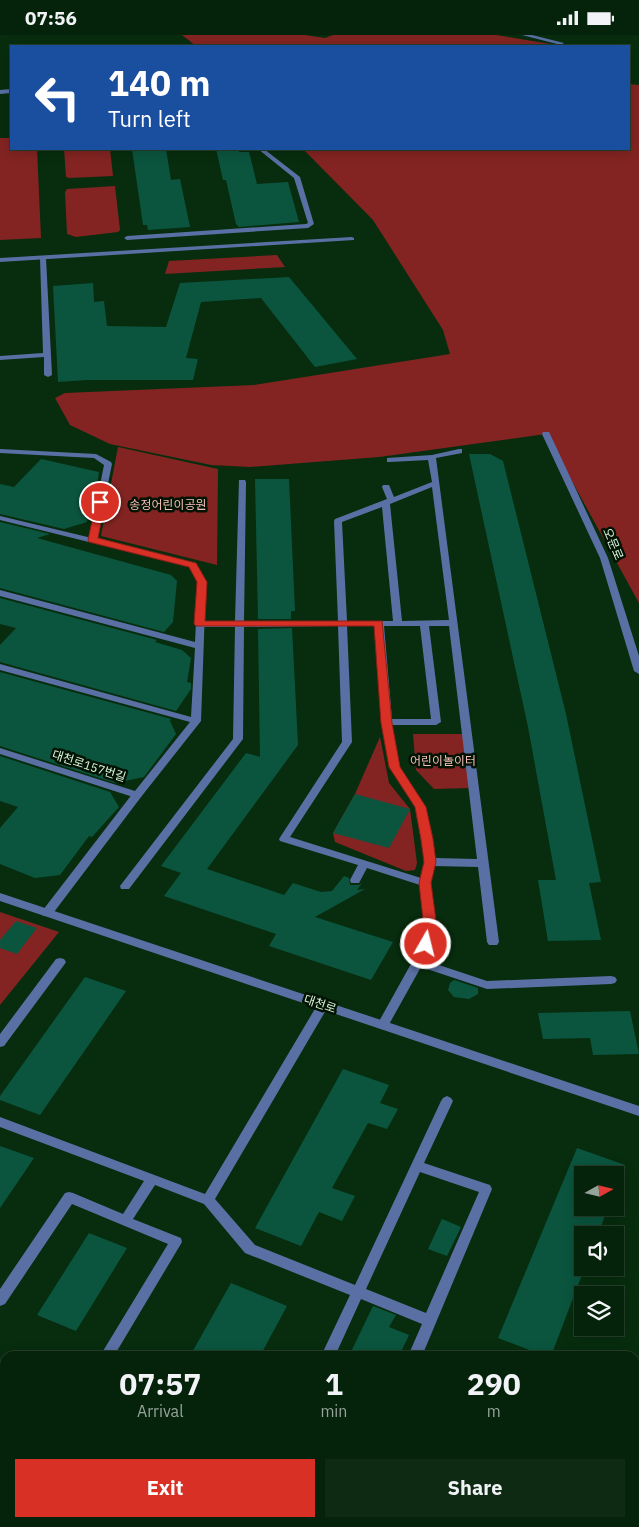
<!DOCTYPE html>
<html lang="en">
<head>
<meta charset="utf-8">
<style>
  :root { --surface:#05220a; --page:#0e2a13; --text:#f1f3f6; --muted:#97a49c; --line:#263f2b; --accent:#d93025 }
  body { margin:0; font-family:"IBM Plex Sans","Noto Sans KR",sans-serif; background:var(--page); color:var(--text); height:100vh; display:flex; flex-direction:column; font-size:19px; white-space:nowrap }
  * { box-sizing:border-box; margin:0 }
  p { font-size:16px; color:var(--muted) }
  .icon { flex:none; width:28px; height:28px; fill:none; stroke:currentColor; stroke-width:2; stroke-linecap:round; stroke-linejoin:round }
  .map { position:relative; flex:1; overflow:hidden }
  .side { position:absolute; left:0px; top:1316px; width:640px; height:176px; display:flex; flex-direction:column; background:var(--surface); border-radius:15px 15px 0 0; box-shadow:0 2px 12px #0003,0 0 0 1px var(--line) }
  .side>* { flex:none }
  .banner { position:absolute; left:10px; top:10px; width:620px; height:105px; border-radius:0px; box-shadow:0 2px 12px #0003,0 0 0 1px var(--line); background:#1a4fa0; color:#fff; overflow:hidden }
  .needle { width:32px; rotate:82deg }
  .tools { position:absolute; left:574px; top:1131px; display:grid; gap:10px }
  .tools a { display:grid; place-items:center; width:50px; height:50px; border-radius:0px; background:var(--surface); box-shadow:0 2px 12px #0003,0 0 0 1px var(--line); font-size:25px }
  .pin { position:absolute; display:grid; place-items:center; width:42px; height:42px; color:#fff; margin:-21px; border:2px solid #fff; border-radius:50%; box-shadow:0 1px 5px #0007 }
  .me { position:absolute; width:55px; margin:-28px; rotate:8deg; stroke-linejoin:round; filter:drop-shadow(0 0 4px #0008) }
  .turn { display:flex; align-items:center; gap:18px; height:105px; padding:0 15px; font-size:22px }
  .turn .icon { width:65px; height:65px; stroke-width:2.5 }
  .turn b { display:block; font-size:35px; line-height:42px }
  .eta { display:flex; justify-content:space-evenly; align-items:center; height:85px; text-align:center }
  .eta b { font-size:30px; font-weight:700; line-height:35px }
  .action { display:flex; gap:10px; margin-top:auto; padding:10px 15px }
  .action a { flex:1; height:58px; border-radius:0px; background:var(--accent); color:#fff; font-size:20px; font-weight:700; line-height:58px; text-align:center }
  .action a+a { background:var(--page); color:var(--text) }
  .status { display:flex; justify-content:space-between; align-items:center; height:35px; padding:0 25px; background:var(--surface); direction:ltr }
  .status svg { height:14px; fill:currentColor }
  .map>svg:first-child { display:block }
</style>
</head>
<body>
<div class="status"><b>07:56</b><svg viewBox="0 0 49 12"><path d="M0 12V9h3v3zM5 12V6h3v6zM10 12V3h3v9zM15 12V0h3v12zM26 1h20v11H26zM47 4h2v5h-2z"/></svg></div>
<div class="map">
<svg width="639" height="1492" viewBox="0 0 639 1492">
  <rect width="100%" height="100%" fill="#072d0e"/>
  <!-- green -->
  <g fill="#832422">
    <polygon points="182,0 305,0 325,3 333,0 496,0 557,10 196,11"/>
    <polygon points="629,49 639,50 639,568 546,399 379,422 250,432 211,430 110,409 70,390 55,363 65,358 254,350 450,319 443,295 373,185 303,114 629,114"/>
    <polygon points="0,103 11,103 11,114 37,114 41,203 0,205"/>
    <polygon points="64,114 110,114 113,141 69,143 66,142"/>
    <polygon points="115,151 120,195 118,197 76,202 67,199 65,157 67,154"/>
    <polygon points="277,220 285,232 165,239 169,226"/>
    <polygon points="118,412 218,434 217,530 101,501"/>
    <polygon points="413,699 465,699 471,753 434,754 416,735"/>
    <polygon points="380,702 389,748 410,774 417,828 415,835 406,836 335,807 333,798 355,759"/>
    <polygon points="0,877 59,897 0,970"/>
  </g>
  <!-- building -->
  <g fill="#0b553f">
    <polygon points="132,114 166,114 171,145 180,144 190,192 148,195 147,190 143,190"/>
    <polygon points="216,114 239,114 239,117 249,117 257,149 288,147 299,187 239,192 236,189 226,145 223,145"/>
    <polygon points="289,242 357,324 315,332 261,263 201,267 186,323 198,324 193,345 87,345 58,347 53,251 93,248 94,267 104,266 107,291 166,292 180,248"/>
    <polygon points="469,419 490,419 503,426 566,679 601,847 589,848 601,905 548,906 538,845 556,845 528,692"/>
    <polygon points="41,424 99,437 96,458 92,457 87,487 64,494 0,479 0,449 14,452"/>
    <polygon points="255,444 289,444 295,576 291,576 291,584 258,584"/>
    <polygon points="0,487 50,499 37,503 171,540 177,546 173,587 164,597 0,553"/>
    <polygon points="0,563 157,605 155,607 182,615 191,623 187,647 191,648 191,654 176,676 0,627 0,610 16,593 0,589"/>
    <polygon points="292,593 298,710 207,834 284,860 293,848 321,857 332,856 344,841 349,843 350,850 359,850 362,848 357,855 365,854 315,882 393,907 371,945 269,911 276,899 164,861 181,838 161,831 246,718 260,722 258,594"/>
    <polygon points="0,637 171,684 170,686 176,699 144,742 115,748 0,711"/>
    <polygon points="0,721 110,757 119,772 92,802 89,801 60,840 35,843 0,829 0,793 18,772 0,766"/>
    <polygon points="355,759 410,774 389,813 333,798"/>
    <polygon points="16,886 37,893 17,919 0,913 0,905"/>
    <polygon points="85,942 126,956 40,1080 0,1065 0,1061"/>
    <polygon points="454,945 478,953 478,959 469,964 454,962 448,955 450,948"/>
    <polygon points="630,976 639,1019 593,1020 590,1003 543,1004 538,978"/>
    <polygon points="343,1034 389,1050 380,1068 398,1074 387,1094 368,1088 332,1153 355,1161 342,1186 319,1177 301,1211 255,1193"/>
    <polygon points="0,1111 34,1123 0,1173"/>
    <polygon points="577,1113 625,1130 615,1155 615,1140 582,1140 582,1172 608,1172 598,1200 582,1200 582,1232 585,1232 551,1321 545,1321 498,1303"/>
    <polygon points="442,1184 461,1192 447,1221 428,1214"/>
    <polygon points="89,1198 127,1213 76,1296 37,1280"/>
    <polygon points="231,1248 287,1271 260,1321 190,1321"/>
    <polygon points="373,1271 396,1280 389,1292 409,1300 399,1321 349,1321"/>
  </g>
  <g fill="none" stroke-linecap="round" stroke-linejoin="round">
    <!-- service -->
    <g fill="#5a70a4" fill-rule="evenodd">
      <polygon points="11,54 11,58 0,59 0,55"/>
      <polygon points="258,114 264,114 300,142 314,189 308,193 127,205 124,203 127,201 306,189 308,188 294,143"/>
      <polygon points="43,221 46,223 52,340 48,342 44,340 44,322 0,325 0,321 43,318 40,223"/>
      <polygon points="0,414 96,419 111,427 112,429 96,507 90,507 89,505 104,430 94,423 0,418"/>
      <path d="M459,414H462V418L436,423L499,907L497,910H489L487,907L478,832L434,831L430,848L435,893L424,925L487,946L611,941L615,942L617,945L615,948L611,949L487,954L421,932L387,993L383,994L379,993L377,990L412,927L425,893L420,850L367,833L359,848H351L350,845L358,830L280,806L279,804L342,707L338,591L244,592L243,704L129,854H121L120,851L233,704L235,592H199L195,589L199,586H235L239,445H245L246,447L244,586H338L334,486L335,484L387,464L382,452L383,450H389L394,462L432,447L428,425L390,427H387V423L432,420ZM432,452L449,585L402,586L390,469ZM382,472L393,586H347L342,487ZM347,591H375L382,687L390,732L415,772L425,827L421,843L290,802L352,707ZM384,591H420L431,684H392ZM429,591H449L477,824L435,823L425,772L400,732L392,690H436L441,687Z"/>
      <polygon points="137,757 141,758 142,760 141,762 51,881 43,881 42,878 43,875 133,758"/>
      <polygon points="60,923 64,924 66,927 64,930 4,1011 0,1012 0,999 56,924"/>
      <path d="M323,966L327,967L329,970L215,1164L255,1210L355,1250L441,1066L443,1063L447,1061L451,1063L453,1066L424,1128L490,1150L492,1154L422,1321H408L422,1289L361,1264L335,1321H321L350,1260L245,1218L204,1169L155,1150L133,1184L181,1203L182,1207L114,1321H100L168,1209L72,1169L5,1269L0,1271V1254L65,1158L69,1157L73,1158L123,1179L144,1146L0,1092V1082L205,1159L319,967ZM420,1137L479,1157L426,1278L366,1254Z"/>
      <polygon points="0,1435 5,1437 5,1451 0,1449"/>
      <polygon points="72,1488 88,1488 90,1492 73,1492"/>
      <polygon points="243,1488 257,1488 256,1492 241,1492"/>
      <polygon points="337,1488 351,1488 350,1492 335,1492"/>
    </g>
    <!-- minor -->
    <g fill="#5a70a4" fill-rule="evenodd">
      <polygon points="522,0 532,0 564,8 561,10"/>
      <polygon points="352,202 354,203 354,205 0,227 0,223"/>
      <polygon points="543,397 549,397 550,399 608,523 639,621 639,639 634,636 600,523 542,399"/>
      <polygon points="0,481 196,528 206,547 201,686 141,762 133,762 0,719 0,713 135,756 190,687 0,635 0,629 191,682 195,613 0,561 0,555 195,607 198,547 190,532 0,485"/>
    </g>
    <!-- tertiary -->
    <polygon fill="#5a70a4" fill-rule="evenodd" points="0,858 639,1071 639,1081 0,866"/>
    <!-- secondary -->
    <g fill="#779aee" fill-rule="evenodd">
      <polygon points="639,1445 639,1470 635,1472 635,1447"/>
      <polygon points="635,1487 635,1488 634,1492 619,1492 621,1488"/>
    </g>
  </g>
  <!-- route -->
  <polygon fill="#d93025" stroke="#8d1f18" points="100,464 105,467 98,503 196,528 207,547 205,586 382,586 392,688 400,732 426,772 433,804 436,827 431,848 437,893 430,912 421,912 419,909 424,893 419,848 424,827 421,804 415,772 389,732 381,688 374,591 196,591 194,589 197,547 189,532 89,507 88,505 96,467"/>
  <g text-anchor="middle" stroke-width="5" stroke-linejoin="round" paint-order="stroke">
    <!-- park labels -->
    <g font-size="12" fill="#f7bfb9" stroke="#021203">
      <text x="168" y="474">송정어린이공원</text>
      <text x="443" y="730">어린이놀이터</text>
    </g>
    <!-- street labels -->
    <g font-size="12" fill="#ddf8de" stroke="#021203">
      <text transform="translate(613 509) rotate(67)" y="4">오문로</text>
      <text transform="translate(89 731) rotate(18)" y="4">대천로157번길</text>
      <text transform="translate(320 969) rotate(19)" y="4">대천로</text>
    </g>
  </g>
</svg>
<div class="tools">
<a><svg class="needle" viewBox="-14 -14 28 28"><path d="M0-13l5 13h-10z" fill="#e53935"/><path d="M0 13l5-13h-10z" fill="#97a49c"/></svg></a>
<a><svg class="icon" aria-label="sound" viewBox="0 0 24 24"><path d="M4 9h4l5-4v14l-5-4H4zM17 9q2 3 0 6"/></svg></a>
<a><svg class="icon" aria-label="layers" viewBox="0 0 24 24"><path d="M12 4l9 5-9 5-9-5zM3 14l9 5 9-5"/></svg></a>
</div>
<div class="pin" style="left:100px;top:467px;background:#d93025"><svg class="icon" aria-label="arrive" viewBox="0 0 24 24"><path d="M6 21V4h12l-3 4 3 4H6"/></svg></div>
<svg class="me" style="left:426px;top:909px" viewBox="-20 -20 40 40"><circle r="17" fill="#d93025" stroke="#fff" stroke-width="3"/><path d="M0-11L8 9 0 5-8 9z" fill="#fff"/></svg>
<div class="banner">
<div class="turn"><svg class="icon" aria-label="left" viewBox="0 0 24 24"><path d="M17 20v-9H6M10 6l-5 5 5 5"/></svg><div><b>140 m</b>Turn left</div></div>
</div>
<section class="side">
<div class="eta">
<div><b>07:57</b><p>Arrival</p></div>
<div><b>1</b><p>min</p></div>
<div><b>290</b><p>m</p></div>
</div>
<div class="action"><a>Exit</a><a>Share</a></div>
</section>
</div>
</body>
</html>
